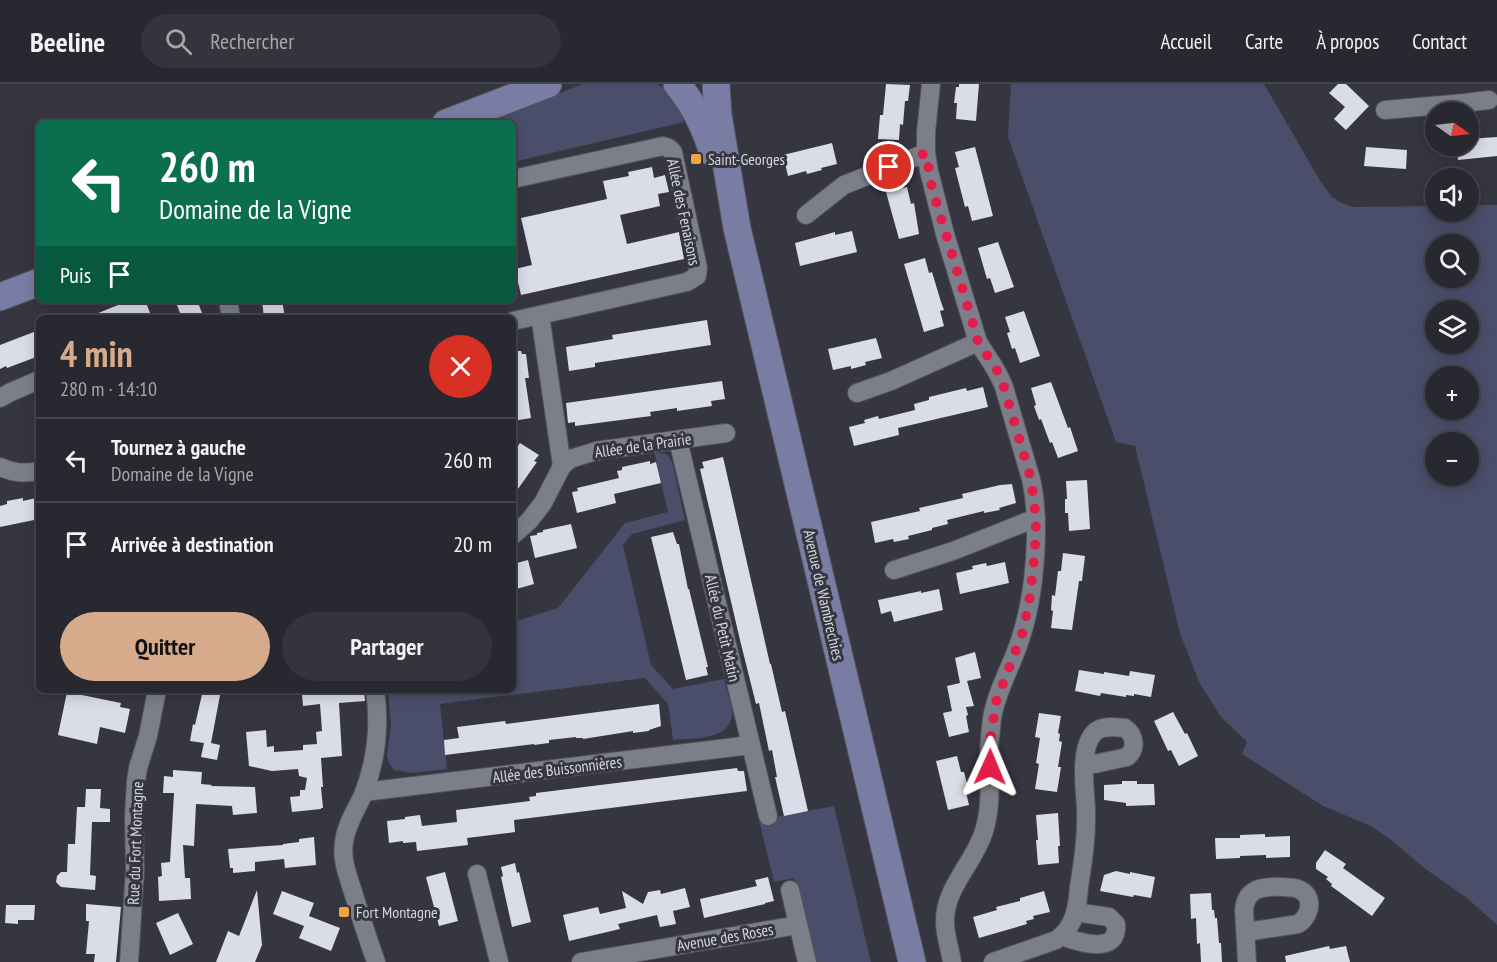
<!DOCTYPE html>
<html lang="fr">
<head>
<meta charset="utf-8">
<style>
  :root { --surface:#282830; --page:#34343c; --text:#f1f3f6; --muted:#a5a6ab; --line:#44444c; --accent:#d6ab8b }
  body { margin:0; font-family:"PT Sans Narrow",sans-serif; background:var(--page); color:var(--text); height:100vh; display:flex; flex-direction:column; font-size:22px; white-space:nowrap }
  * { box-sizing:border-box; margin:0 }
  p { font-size:20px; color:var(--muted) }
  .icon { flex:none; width:33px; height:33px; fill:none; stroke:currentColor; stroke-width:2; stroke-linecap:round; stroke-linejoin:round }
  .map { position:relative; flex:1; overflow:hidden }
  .details { position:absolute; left:36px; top:231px; width:480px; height:378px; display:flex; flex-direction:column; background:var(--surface); border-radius:9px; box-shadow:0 3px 15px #0003,0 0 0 2px var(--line) }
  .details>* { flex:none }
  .hud { position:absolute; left:36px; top:36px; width:480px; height:183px; border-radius:9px; box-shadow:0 3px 15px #0003,0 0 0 2px var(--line); background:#0b6e4f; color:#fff; overflow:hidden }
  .needle { width:39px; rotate:104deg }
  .tools { position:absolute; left:1425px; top:18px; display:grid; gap:12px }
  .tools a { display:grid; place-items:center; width:54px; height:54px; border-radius:50%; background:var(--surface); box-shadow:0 3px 15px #0003,0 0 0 2px var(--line); font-size:30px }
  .pin { position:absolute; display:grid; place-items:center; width:51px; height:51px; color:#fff; margin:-26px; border:3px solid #fff; border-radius:50%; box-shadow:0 2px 6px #0007 }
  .me { position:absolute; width:66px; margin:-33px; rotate:1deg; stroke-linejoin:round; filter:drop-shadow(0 0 4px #0008) }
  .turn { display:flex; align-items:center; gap:21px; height:126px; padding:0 24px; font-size:27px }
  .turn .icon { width:78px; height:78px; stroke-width:2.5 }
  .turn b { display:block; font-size:42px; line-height:51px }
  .then { display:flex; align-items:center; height:57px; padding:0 24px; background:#0003; gap:12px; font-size:22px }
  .round { display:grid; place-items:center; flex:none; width:63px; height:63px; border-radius:32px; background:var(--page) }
  .headline { display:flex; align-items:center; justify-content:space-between; height:102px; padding:0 24px }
  h1 { font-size:36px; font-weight:600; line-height:45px; color:var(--accent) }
  .primary-button { display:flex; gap:12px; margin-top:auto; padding:12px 24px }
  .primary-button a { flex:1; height:69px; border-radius:36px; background:var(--accent); color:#111; font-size:24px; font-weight:600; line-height:69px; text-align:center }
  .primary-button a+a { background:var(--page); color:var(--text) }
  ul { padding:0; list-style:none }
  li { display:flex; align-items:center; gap:18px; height:84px; padding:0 24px; border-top:2px solid var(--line) }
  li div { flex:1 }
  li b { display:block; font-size:22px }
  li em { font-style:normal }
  header { display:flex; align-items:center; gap:36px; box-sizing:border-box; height:84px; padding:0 30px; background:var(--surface); border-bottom:2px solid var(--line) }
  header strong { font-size:28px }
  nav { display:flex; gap:33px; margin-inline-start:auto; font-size:21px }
  .search { width:420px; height:54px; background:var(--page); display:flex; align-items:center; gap:15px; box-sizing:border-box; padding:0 21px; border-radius:33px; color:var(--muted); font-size:22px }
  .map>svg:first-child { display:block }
</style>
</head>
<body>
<header>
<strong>Beeline</strong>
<div class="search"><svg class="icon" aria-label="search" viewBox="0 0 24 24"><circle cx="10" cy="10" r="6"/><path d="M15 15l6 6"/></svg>Rechercher</div>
<nav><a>Accueil</a><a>Carte</a><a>À propos</a><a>Contact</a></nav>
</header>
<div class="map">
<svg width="1497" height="878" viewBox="0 0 1497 878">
  <rect width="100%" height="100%" fill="#353640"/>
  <!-- green -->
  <g fill="#4a4e6a" fill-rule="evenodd">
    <polygon points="583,0 657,0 672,9 680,26 684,38 513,78 513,39 482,39"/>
    <path d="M1011,0H1264L1319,95L1332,113L1340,118L1352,123L1435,122L1436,128H1468L1469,121H1497V841L1467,814L1424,784L1390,755L1371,742L1323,722L1242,670L1247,658L1221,633L1199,598L1180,549L1135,362L1116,358L1008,53ZM1436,160H1468V194H1436ZM1436,226H1468V260H1436ZM1436,292H1468V326H1436ZM1436,358H1468V392H1436Z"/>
    <path d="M654,367L668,371L672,378L685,436L632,450L623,461L651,581L673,605L724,595C726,605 731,617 732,628C733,657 693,654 673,656L668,620L645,594L440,620L447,685L412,689L394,686L389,679L387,672L391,642L388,606H513V538L558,524L625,439L668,428Z"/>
    <polygon points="834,722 871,878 813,878 794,794 774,798 759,736"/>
  </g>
  <!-- building -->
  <g fill="#dadce8">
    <polygon points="886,0 910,1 908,17 905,17 903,41 900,40 899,56 878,55 880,31 883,31"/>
    <polygon points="959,0 979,0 976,37 956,35 957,19 954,19 956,3 959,3"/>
    <polygon points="1338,0 1346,0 1369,22 1346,46 1334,35 1345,23 1329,9"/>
    <polygon points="1497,53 1497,72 1458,76 1456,62 1468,62 1468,55"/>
    <polygon points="832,59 837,80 821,84 822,86 807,90 806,87 788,92 783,71"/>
    <polygon points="975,63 993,132 972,137 968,122 965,123 957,92 955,84 959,83 955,68"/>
    <polygon points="1366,63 1407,66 1406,85 1364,82"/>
    <polygon points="652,83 654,94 665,91 669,108 658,110 660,122 620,131 627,160 679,148 684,175 521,211 515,185 532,181 521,134 607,115 603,97 629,92 628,88"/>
    <polygon points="907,103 911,120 914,119 919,150 899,155 886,108"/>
    <polygon points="852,147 857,168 800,182 795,159 835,148 835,151"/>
    <polygon points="998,158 1014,203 995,209 990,194 987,195 978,164"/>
    <polygon points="925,174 929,189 932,188 941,218 944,226 940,227 944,242 924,248 904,180"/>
    <polygon points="137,216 145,216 152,234 86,234 123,219 124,221"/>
    <polygon points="175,216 197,216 202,229 189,234 182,234"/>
    <polygon points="262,216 282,216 285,234 264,234"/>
    <polygon points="1024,227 1040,272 1020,279 1015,264 1012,265 1007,249 1010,248 1005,233"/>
    <polygon points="707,236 711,261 595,279 595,283 569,287 566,263 613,255 612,251"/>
    <polygon points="39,246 39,272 7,284 6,282 0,285 0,261"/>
    <polygon points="876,254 882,274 865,278 866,281 851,285 851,282 833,286 828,265"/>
    <polygon points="513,267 521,267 522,270 526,270 529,294 525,294 531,334 513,337"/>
    <polygon points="722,297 725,315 711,317 712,322 677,327 677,324 650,328 651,332 575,342 575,338 568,339 566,319"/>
    <polygon points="1051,298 1068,344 1070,343 1078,367 1058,374 1052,358 1050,359 1041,335 1039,336 1034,322 1036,321 1031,304"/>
    <polygon points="983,303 988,323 898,344 899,351 854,362 849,343 865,339 864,336 878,332 879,335 915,326 914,320 929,316 929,313 966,304 967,307"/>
    <polygon points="520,359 539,371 534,377 537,378 513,412 513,369"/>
    <polygon points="723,373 770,580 771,580 782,628 785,627 808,727 784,732 775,693 777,693 772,666 769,667 759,619 756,620 740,556 700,385 704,384 702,378"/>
    <polygon points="650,377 650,380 656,378 661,399 614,410 616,419 577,429 572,408 578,407 577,404 619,394 617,387 622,386 622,383"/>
    <polygon points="1087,396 1090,445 1069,447 1068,429 1065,429 1065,415 1067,415 1066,397"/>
    <polygon points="1012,400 1016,419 999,424 1000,426 984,429 984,427 947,436 948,440 932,444 932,446 908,452 909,455 894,458 893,455 875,459 871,438 920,427 919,424 963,414 962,410 1000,401"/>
    <polygon points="23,414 23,417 36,414 39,435 0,443 0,422 7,420 7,417"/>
    <polygon points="571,440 577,464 535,474 530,452 537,451 537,449 543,448 543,446"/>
    <polygon points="673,448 677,460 679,460 688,505 689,505 708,583 706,583 708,591 686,596 651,453"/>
    <polygon points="1063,469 1085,472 1082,497 1079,497 1072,546 1051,544 1053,527 1051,526 1052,511 1055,512 1058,487 1061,487"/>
    <polygon points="528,476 534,500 513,506 513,480"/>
    <polygon points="1005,478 1009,499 960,510 956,489 973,485 972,482 986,479 987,482"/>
    <polygon points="939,505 943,526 894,538 891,527 881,530 878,516 921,507 921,509"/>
    <polygon points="975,568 981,594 967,597 974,622 966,623 968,631 966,632 969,648 949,653 943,629 952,627 947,602 960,599 955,574"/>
    <polygon points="1079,586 1104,590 1104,588 1129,592 1130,587 1155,591 1151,613 1134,610 1134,612 1126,611 1126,613 1101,609 1100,612 1075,607"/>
    <polygon points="203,606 221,606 211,659 220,661 217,676 201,673 204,659 190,657 193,640 195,641"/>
    <polygon points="331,606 364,606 365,617 339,619 342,672 321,674 323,703 321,703 323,724 321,724 321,725 292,728 290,713 300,712 300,706 305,706 307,694 299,692 298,685 272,687 249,682 246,648 266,646 267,663 274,662 274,668 303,666 303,661 317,660 316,648 322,647 320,620 303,622 302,610 331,607"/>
    <polygon points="67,608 121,619 120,623 130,625 125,649 100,643 97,660 58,651"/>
    <polygon points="659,620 661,642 649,646 649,647 633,649 633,647 627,648 583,655 583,654 576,654 576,653 549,656 549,659 534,661 534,660 445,671 444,656 459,654 457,643 505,637 506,640"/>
    <polygon points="1173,628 1185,650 1187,649 1198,672 1179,682 1171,666 1168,667 1154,637"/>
    <polygon points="1039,629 1061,632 1058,649 1060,650 1059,657 1062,658 1058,683 1061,683 1057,708 1035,705 1039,680 1036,679 1040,654 1035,653"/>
    <polygon points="957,672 961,688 964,688 968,703 965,704 969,721 948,726 936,677"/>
    <polygon points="737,684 738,687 744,687 747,707 514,736 515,748 467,754 468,761 417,767 416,758 403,759 403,757 389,759 387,737 405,735 405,733 420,731 422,742 457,738 456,726 530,717 529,713 536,712 536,709"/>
    <polygon points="173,686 202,688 201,700 212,701 211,702 255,703 257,729 233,731 232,722 196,720 194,762 183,761 185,794 190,794 191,815 159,817 158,793 162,792 161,779 170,778 174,709 163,709 164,692 173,693"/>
    <polygon points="1122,697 1137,697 1137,700 1154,700 1155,721 1126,722 1126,719 1104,716 1104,701 1122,700"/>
    <polygon points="86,705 101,705 100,724 110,725 110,738 92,738 90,791 96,792 95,806 61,803 56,798 57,792 61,788 67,788 68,760 75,760 77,723 85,723"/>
    <polygon points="1058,729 1060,762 1058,762 1059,779 1038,781 1036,756 1038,756 1036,731"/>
    <polygon points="1265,750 1265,753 1290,752 1290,773 1266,774 1266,771 1240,772 1240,774 1216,775 1215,754 1240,754 1240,751"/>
    <polygon points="314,753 316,781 285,784 284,775 255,778 255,787 233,789 233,784 230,784 228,765 283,761 283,760 299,758 299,755"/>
    <polygon points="1325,766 1346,780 1343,784 1385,814 1372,832 1331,802 1332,800 1326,795 1328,793 1316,785 1316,779"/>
    <polygon points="515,779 517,789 519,788 531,838 512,843 501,793 503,792 501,783"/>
    <polygon points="1116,787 1130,790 1130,788 1155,793 1151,814 1134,811 1133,813 1100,807 1104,791"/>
    <polygon points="445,788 458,837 439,842 426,793"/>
    <polygon points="768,793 774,817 765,819 765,820 704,834 700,815 757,802 755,796"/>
    <polygon points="685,804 690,823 673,827 676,840 660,843 657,831 618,840 620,845 569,857 563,831 598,823 600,830 626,824 622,807 643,820 648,808 660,806 661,810"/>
    <polygon points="257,806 262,861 255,878 216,878 228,847 239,852"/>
    <polygon points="282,807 314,819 309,832 340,844 331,867 299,854 304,842 273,830"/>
    <polygon points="1044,807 1050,828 1033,832 1034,835 1026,837 1027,840 979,854 973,833 997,826 996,823 1020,817 1020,814"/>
    <polygon points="1211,809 1212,826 1214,826 1215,834 1217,834 1219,859 1221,859 1222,878 1201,878 1200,859 1197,860 1196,834 1191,835 1190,810"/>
    <polygon points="86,820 121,823 116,878 94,878 95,870 86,870 89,837 86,837"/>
    <polygon points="6,821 35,821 34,836 18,836 18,840 5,839"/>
    <polygon points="178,829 193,860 170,871 156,839"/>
    <polygon points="1329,862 1330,865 1346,862 1350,878 1286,878 1285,872"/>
  </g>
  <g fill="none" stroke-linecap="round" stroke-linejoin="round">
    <!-- street casing -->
    <g stroke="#51525a" stroke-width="20">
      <g id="street">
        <path d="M931,0L926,48V69L929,87L945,150L978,258C987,273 998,286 1004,303L1031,395C1041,439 1035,510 1021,553C1013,580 997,605 992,634C991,646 989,658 989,670C989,697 992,721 984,747C975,778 944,804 945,838C945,851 950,865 952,878"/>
        <polyline points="1385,26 1464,19 1489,16"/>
        <polyline points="513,95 663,62 669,64 673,68 698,184 697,192 687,198 513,237"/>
        <polyline points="806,131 844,101 926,69"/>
        <polyline points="228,216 231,234"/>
        <polyline points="540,231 562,382"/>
        <polyline points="857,309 891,297 978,258"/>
        <polyline points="0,314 11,308 39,296"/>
        <polyline points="678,356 768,732"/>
        <path d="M0,383C14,389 24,390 39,387"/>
        <polyline points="513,451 529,437 543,419 562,382 570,375 596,367 726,349"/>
        <polyline points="894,486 953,467 1036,434"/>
        <path d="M375,606C380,641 376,678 363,711C356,726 346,741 344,758C341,775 348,792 353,808C360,831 368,855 376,878"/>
        <polyline points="364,708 751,661"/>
        <polyline points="477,790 499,878"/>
        <polyline points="790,806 807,878"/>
        <path d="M1246,848L1298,840C1311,832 1315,811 1298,805C1294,803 1288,804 1284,803C1264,802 1246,803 1244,826L1247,878"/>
        <path d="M1061,852C1078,858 1119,872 1116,840L1109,833L1075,828"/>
        <polyline points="129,878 135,786 134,733 136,697 138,684 148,652 157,606"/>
        <polyline points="581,878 798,841"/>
        <path d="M993,878L1056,856C1062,852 1068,846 1071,839C1077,829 1078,815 1079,803C1083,778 1087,752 1086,725C1085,705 1079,665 1094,649C1101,641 1115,643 1125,644C1135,651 1137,665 1127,673L1085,682"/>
      </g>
    </g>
    <!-- secondary casing -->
    <g stroke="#51525a" stroke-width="29">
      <g id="secondary">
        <path d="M677,0C694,20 705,43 713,69"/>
        <polyline points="716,0 718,31 737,144 912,878"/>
        <polyline points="446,39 548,0"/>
        <polyline points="0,213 39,198"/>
      </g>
    </g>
    <!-- street -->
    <use href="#street" stroke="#7c7e89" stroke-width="18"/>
    <!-- secondary -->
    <use href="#secondary" stroke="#797da3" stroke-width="27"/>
  </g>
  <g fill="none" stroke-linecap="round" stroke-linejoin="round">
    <!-- route -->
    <polyline stroke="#e11d48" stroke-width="10" stroke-dasharray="0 18" points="889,83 926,69 932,104 973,240 978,258 993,280 1000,291 1004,303 1031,395 1036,434 1035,468 1029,519 1022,550 996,618 990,658 990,683"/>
  </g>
  <!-- markers -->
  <g fill="#f3a442" stroke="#353640" stroke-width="2">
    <rect x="690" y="69" width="12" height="12" rx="3"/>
    <rect x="338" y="822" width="12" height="12" rx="3"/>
  </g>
  <g text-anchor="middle" stroke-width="6" stroke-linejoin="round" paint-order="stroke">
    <!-- poi labels -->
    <g font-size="16" fill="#d6d7de" stroke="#353640" text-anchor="start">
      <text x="708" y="81">Saint-Georges</text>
      <text x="356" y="834">Fort Montagne</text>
    </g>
    <!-- street labels -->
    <g font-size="16" fill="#d6d7de" stroke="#353640">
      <text transform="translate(684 128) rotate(78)" y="6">Allée des Fenaisons</text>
      <text transform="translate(643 361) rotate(-8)" y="6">Allée de la Prairie</text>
      <text transform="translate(824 511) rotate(77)" y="6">Avenue de Wambrechies</text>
      <text transform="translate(723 544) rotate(77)" y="6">Allée du Petit Matin</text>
      <text transform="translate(557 685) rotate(-7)" y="6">Allée des Buissonnières</text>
      <text transform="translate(135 759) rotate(-88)" y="6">Rue du Fort Montagne</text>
      <text transform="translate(725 853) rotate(-10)" y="6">Avenue des Roses</text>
    </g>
  </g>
</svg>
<div class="tools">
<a><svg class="needle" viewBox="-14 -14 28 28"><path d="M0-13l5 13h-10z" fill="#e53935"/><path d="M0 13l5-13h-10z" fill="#a5a6ab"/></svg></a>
<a><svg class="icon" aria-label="sound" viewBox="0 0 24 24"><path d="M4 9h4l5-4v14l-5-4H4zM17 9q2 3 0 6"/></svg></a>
<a><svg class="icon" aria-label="search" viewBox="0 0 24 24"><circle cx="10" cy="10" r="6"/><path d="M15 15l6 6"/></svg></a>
<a><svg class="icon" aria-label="layers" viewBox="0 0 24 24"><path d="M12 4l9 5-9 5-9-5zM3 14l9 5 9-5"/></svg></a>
<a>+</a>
<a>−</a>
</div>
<div class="pin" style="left:889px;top:83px;background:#d93025"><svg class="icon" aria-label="arrive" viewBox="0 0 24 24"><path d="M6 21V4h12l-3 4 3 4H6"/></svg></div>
<svg class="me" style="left:990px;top:683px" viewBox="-20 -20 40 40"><path d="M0-17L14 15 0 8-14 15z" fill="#e11d48" stroke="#fff" stroke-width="4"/></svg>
<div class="hud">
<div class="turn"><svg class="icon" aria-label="left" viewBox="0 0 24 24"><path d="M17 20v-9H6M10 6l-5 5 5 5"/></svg><div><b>260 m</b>Domaine de la Vigne</div></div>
<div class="then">Puis<svg class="icon" aria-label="arrive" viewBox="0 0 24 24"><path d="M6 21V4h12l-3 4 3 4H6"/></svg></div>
</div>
<section class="details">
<div class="headline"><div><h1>4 min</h1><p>280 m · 14:10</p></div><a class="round" style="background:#d93025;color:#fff"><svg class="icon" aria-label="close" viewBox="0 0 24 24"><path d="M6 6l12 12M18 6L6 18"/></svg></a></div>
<ul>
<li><svg class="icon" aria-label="left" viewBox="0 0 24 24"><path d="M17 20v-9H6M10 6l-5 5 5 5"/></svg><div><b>Tournez à gauche</b><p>Domaine de la Vigne</p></div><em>260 m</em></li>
<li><svg class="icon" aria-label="arrive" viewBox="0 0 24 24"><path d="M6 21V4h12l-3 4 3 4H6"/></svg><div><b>Arrivée à destination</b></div><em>20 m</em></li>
</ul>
<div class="primary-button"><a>Quitter</a><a>Partager</a></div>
</section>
</div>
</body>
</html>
